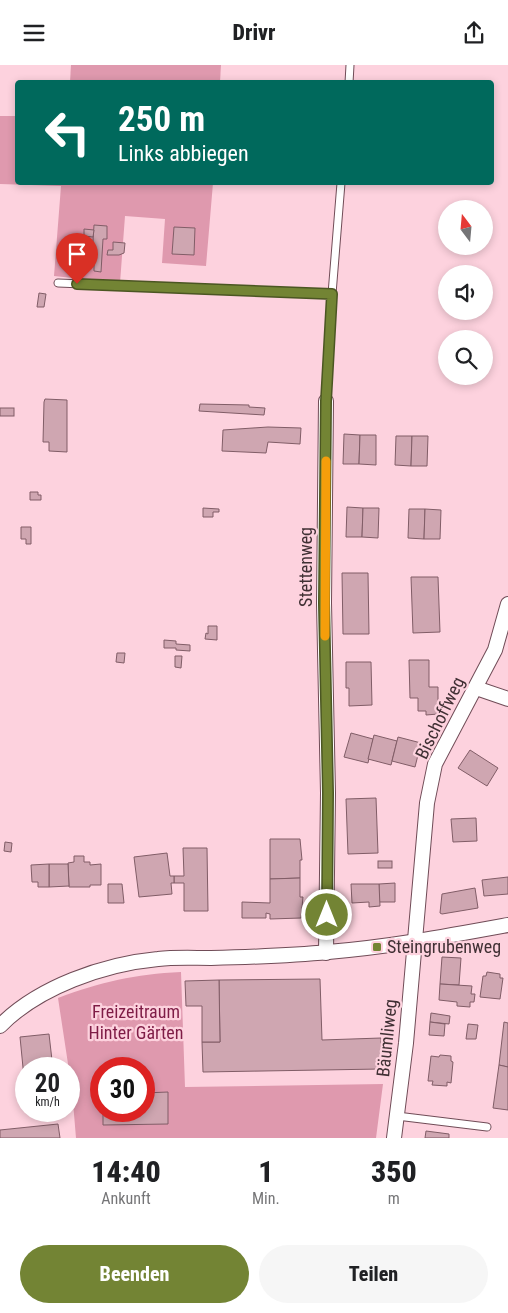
<!DOCTYPE html>
<html lang="de">
<head>
<meta charset="utf-8">
<style>
  :root { --surface:#fff; --page:#f6f6f6; --text:#202124; --muted:#757577; --accent:#738434 }
  body { margin:0; font-family:"Roboto Condensed",sans-serif; background:var(--page); color:var(--text); height:100vh; display:flex; flex-direction:column; font-size:19px; white-space:nowrap }
  * { box-sizing:border-box; margin:0 }
  p { font-size:16px; color:var(--muted) }
  .icon { flex:none; width:28px; height:28px; fill:none; stroke:currentColor; stroke-width:2; stroke-linecap:round; stroke-linejoin:round }
  .map { position:relative; height:1073px; overflow:hidden }
  .side { display:flex; flex-direction:column; background:var(--surface); flex:1 }
  .side>* { flex:none }
  .guide { position:absolute; left:15px; top:15px; width:479px; height:105px; border-radius:5px; box-shadow:0 2px 8px #0003; background:#00695c; color:#fff; overflow:hidden }
  .needle { width:32px; rotate:344deg }
  .buttons { position:absolute; left:438px; top:135px; display:grid; gap:10px }
  .buttons a { display:grid; place-items:center; width:55px; height:55px; border-radius:50%; background:var(--surface); box-shadow:0 2px 8px #0003; font-size:25px }
  .speed { position:absolute; left:15px; top:992px; display:flex; gap:10px; font-size:25px; font-weight:700; text-align:center }
  .speed>* { display:grid; place-content:center; width:65px; height:65px; border-radius:50%; background:var(--surface); box-shadow:0 2px 8px #0003; line-height:1 }
  .speed small { font-size:12px; font-weight:400 }
  .speed .limit { border:8px solid #d22; background:#fff; color:#111 }
  .pin { position:absolute; display:grid; place-items:center; width:42px; height:42px; color:#fff; margin:-51px -21px; border-radius:50% 50% 50% 0; rotate:-45deg; box-shadow:0 0 5px #0007 }
  .pin .icon { rotate:45deg }
  .me { position:absolute; width:55px; margin:-28px; rotate:0deg; stroke-linejoin:round; filter:drop-shadow(0 0 4px #0008) }
  .turn { display:flex; align-items:center; gap:18px; height:105px; padding:0 20px; font-size:22px }
  .turn .icon { width:65px; height:65px; stroke-width:2.5 }
  .turn b { display:block; font-size:35px; line-height:42px }
  .eta { display:flex; justify-content:space-evenly; align-items:center; height:85px; text-align:center }
  .eta b { font-size:30px; font-weight:800; line-height:35px }
  .primary-button { display:flex; gap:10px; margin-top:auto; padding:10px 20px }
  .primary-button a { flex:1; height:58px; border-radius:30px; background:var(--accent); color:#fff; font-size:20px; font-weight:800; line-height:58px; text-align:center }
  .primary-button a+a { background:var(--page); color:var(--text) }
  header { display:flex; justify-content:space-between; align-items:center; height:65px; padding:0 20px; background:var(--surface); font-size:22px; font-weight:800 }
  .map>svg:first-child { display:block }
</style>
</head>
<body>
<header><svg class="icon" aria-label="menu" viewBox="0 0 24 24"><path d="M4 6h16M4 12h16M4 18h16"/></svg>Drivr<svg class="icon" aria-label="share" viewBox="0 0 24 24"><path d="M12 15V3M7 8l5-5 5 5M5 13v7h14v-7"/></svg></header>
<div class="map">
<svg width="508" height="1073" viewBox="0 0 508 1073">
  <rect width="100%" height="100%" fill="#fdd2de"/>
  <!-- green -->
  <g fill="#df99ae" fill-rule="evenodd">
    <polygon points="71,0 221,0 220,17 70,17"/>
    <polygon points="0,51 17,51 18,118 213,118 206,201 162,198 165,154 125,151 120,218 54,211 61,121 0,119"/>
    <path d="M181,907L185,1022L383,1019L376,1073H76L72,1025L58,933C101,917 135,909 181,907ZM101,1004H144V1046H101Z"/>
  </g>
  <!-- building -->
  <g fill="#cfa6b1" stroke="#815d67">
    <polygon points="94,160 107,161 107,174 103,174 101,207 94,206 94,193 92,192"/>
    <polygon points="174,162 195,163 194,190 172,189"/>
    <polygon points="84,164 94,165 93,172 84,171"/>
    <polygon points="113,177 125,178 124,188 119,190 107,190 108,185 113,185"/>
    <polygon points="39,228 46,229 44,242 37,242"/>
    <polygon points="45,334 67,335 67,387 49,386 49,377 43,377 44,337"/>
    <polygon points="200,339 249,340 249,342 265,343 264,350 199,346"/>
    <rect x="0" y="343" width="14" height="8"/>
    <polygon points="268,362 301,363 300,379 268,377 266,388 222,386 223,365"/>
    <polygon points="344,369 360,370 359,399 343,399"/>
    <polygon points="360,370 376,370 376,400 359,399"/>
    <polygon points="396,371 412,371 411,401 395,400"/>
    <polygon points="412,371 428,371 427,401 411,401"/>
    <polygon points="30,427 38,427 38,430 41,430 41,435 30,435"/>
    <polygon points="347,442 363,443 362,472 346,472"/>
    <polygon points="203,443 219,444 219,447 213,447 213,452 203,452"/>
    <polygon points="363,443 379,443 378,473 362,472"/>
    <polygon points="409,444 425,444 424,474 408,473"/>
    <polygon points="425,444 441,445 440,474 424,474"/>
    <polygon points="21,462 31,462 31,479 26,479 26,474 21,474"/>
    <polygon points="342,508 368,508 369,569 343,569"/>
    <polygon points="411,512 438,512 440,567 413,568"/>
    <polygon points="208,561 217,561 217,575 205,574 206,568 208,569"/>
    <polygon points="164,575 176,576 176,579 190,580 190,586 176,585 176,583 164,583"/>
    <polygon points="117,588 125,588 124,598 116,597"/>
    <polygon points="175,591 182,591 181,603 175,602"/>
    <polygon points="409,595 429,595 429,622 438,622 438,649 426,650 426,646 418,646 418,633 410,633"/>
    <polygon points="346,597 371,597 372,640 349,641 349,623 346,623"/>
    <polygon points="351,668 373,674 368,698 344,692"/>
    <polygon points="374,670 397,676 391,700 368,694"/>
    <polygon points="398,672 421,678 415,702 392,696"/>
    <polygon points="470,685 498,703 487,721 458,703"/>
    <polygon points="376,733 378,788 348,789 346,734"/>
    <polygon points="476,753 477,776 453,777 451,754"/>
    <polygon points="270,774 300,774 302,795 300,795 300,813 270,814"/>
    <polygon points="5,777 12,778 11,787 4,786"/>
    <polygon points="183,783 207,783 208,846 184,846 184,818 174,818 174,811 184,811"/>
    <polygon points="167,788 170,811 174,811 174,818 171,818 172,829 139,832 134,792"/>
    <polygon points="74,791 84,791 84,797 90,797 90,800 101,799 101,820 90,820 90,822 69,822 68,798 74,797"/>
    <rect x="378" y="796" width="14" height="7"/>
    <polygon points="49,799 68,799 69,821 49,822"/>
    <polygon points="49,799 49,822 38,822 38,817 32,817 31,800"/>
    <polygon points="508,812 508,829 484,831 482,815"/>
    <polygon points="300,813 300,832 303,832 301,853 270,854 270,849 266,848 266,853 242,853 242,837 270,838 270,814"/>
    <polygon points="395,818 395,837 379,837 379,819"/>
    <polygon points="108,819 122,819 124,838 108,838"/>
    <polygon points="351,819 379,819 380,841 369,842 369,837 352,838"/>
    <polygon points="475,823 478,843 442,849 440,848 442,829"/>
    <polygon points="442,892 461,893 459,920 440,919"/>
    <polygon points="487,907 500,909 500,913 503,913 500,934 480,932 483,911 486,911"/>
    <polygon points="320,914 322,975 381,973 381,1004 203,1007 202,977 220,977 219,915"/>
    <polygon points="219,915 220,977 202,977 202,941 186,941 185,916"/>
    <polygon points="440,919 472,921 471,929 475,929 474,937 470,937 470,942 457,941 457,937 439,935"/>
    <polygon points="431,948 450,951 449,959 430,957"/>
    <polygon points="430,957 445,959 444,971 429,970"/>
    <polygon points="504,957 508,958 508,1002 499,1000"/>
    <polygon points="468,959 478,960 476,974 466,974"/>
    <polygon points="49,969 53,1004 26,1004 26,1033 20,972"/>
    <polygon points="440,990 451,991 451,996 453,997 451,1018 447,1017 447,1021 432,1020 433,1016 428,1016 431,991 439,992"/>
    <polygon points="499,1000 508,1002 508,1045 493,1043"/>
    <polygon points="168,1027 168,1059 103,1060 103,1046 144,1046 144,1028"/>
    <polygon points="58,1059 60,1073 0,1073 0,1065"/>
    <polygon points="426,1066 449,1069 449,1073 425,1073"/>
  </g>
  <g fill="none" stroke-linecap="round" stroke-linejoin="round">
    <!-- lane casing -->
    <g stroke="#704c57" stroke-width="9">
      <g id="lane">
        <polyline points="349,18 350,0"/>
        <polyline points="58,218 332,229"/>
        <polyline points="326,336 332,229 341,118"/>
        <polyline points="397,1051 487,1062"/>
      </g>
    </g>
    <!-- street casing -->
    <g stroke="#704c57" stroke-width="16">
      <g id="street">
        <polyline points="326,336 324,538 328,728 326,888"/>
        <polyline points="476,623 508,634"/>
        <path d="M0,961C38,922 104,899 158,894C175,892 193,893 211,893C250,892 289,891 328,887C389,882 448,871 508,860"/>
        <polyline points="394,1073 406,978 427,738 435,699 495,585 508,539"/>
      </g>
    </g>
    <!-- lane -->
    <use href="#lane" stroke="#fff" stroke-width="7"/>
    <!-- street -->
    <use href="#street" stroke="#fff" stroke-width="14"/>
  </g>
  <g fill="none" stroke-linecap="round" stroke-linejoin="round">
    <!-- route casing -->
    <g stroke="#4b5622" stroke-width="12">
      <polyline id="route" points="77,219 332,229 326,336 324,538 328,728 327,850"/>
    </g>
    <!-- route -->
    <use href="#route" stroke="#738434" stroke-width="9"/>
    <!-- slow -->
    <polyline stroke="#f59e0b" stroke-width="9" points="325,571 326,396"/>
  </g>
  <!-- markers -->
  <rect fill="#738434" stroke="#fdd2de" stroke-width="2" x="372" y="877" width="10" height="10" rx="2.5"/>
  <g text-anchor="middle" stroke-width="4.5" stroke-linejoin="round" paint-order="stroke">
    <!-- street labels -->
    <g font-size="18" fill="#403034" stroke="#fdd2de">
      <text transform="translate(306 502) rotate(-90)" y="6">Stettenweg</text>
      <text transform="translate(440 653) rotate(-64)" y="6">Bischoffweg</text>
      <text transform="translate(387 973) rotate(-84)" y="6">Bäumliweg</text>
    </g>
    <!-- poi labels -->
    <g font-size="18" fill="#403034" stroke="#fdd2de" text-anchor="start">
      <text x="387" y="888">Steingrubenweg</text>
    </g>
    <!-- park labels -->
    <g font-size="18" fill="#7f1c46" stroke="#fdd2de">
      <text x="136" y="953">Freizeitraum<tspan x="136" dy="21">Hinter Gärten</tspan></text>
    </g>
  </g>
</svg>
<div class="buttons">
<a><svg class="needle" viewBox="-14 -14 28 28"><path d="M0-13l5 13h-10z" fill="#e53935"/><path d="M0 13l5-13h-10z" fill="#757577"/></svg></a>
<a><svg class="icon" aria-label="sound" viewBox="0 0 24 24"><path d="M4 9h4l5-4v14l-5-4H4zM17 9q2 3 0 6"/></svg></a>
<a><svg class="icon" aria-label="search" viewBox="0 0 24 24"><circle cx="10" cy="10" r="6"/><path d="M15 15l6 6"/></svg></a>
</div>
<div class="speed"><div>20<small>km/h</small></div><div class="limit">30</div></div>
<div class="pin" style="left:77px;top:219px;background:#d93025"><svg class="icon" aria-label="arrive" viewBox="0 0 24 24"><path d="M6 21V4h12l-3 4 3 4H6"/></svg></div>
<svg class="me" style="left:327px;top:850px" viewBox="-20 -20 40 40"><circle r="17" fill="#738434" stroke="#fff" stroke-width="3"/><path d="M0-11L8 9 0 5-8 9z" fill="#fff"/></svg>
<div class="guide">
<div class="turn"><svg class="icon" aria-label="left" viewBox="0 0 24 24"><path d="M17 20v-9H6M10 6l-5 5 5 5"/></svg><div><b>250 m</b>Links abbiegen</div></div>
</div>
</div>
<section class="side">
<div class="eta">
<div><b>14:40</b><p>Ankunft</p></div>
<div><b>1</b><p>Min.</p></div>
<div><b>350</b><p>m</p></div>
</div>
<div class="primary-button"><a>Beenden</a><a>Teilen</a></div>
</section>
</body>
</html>
